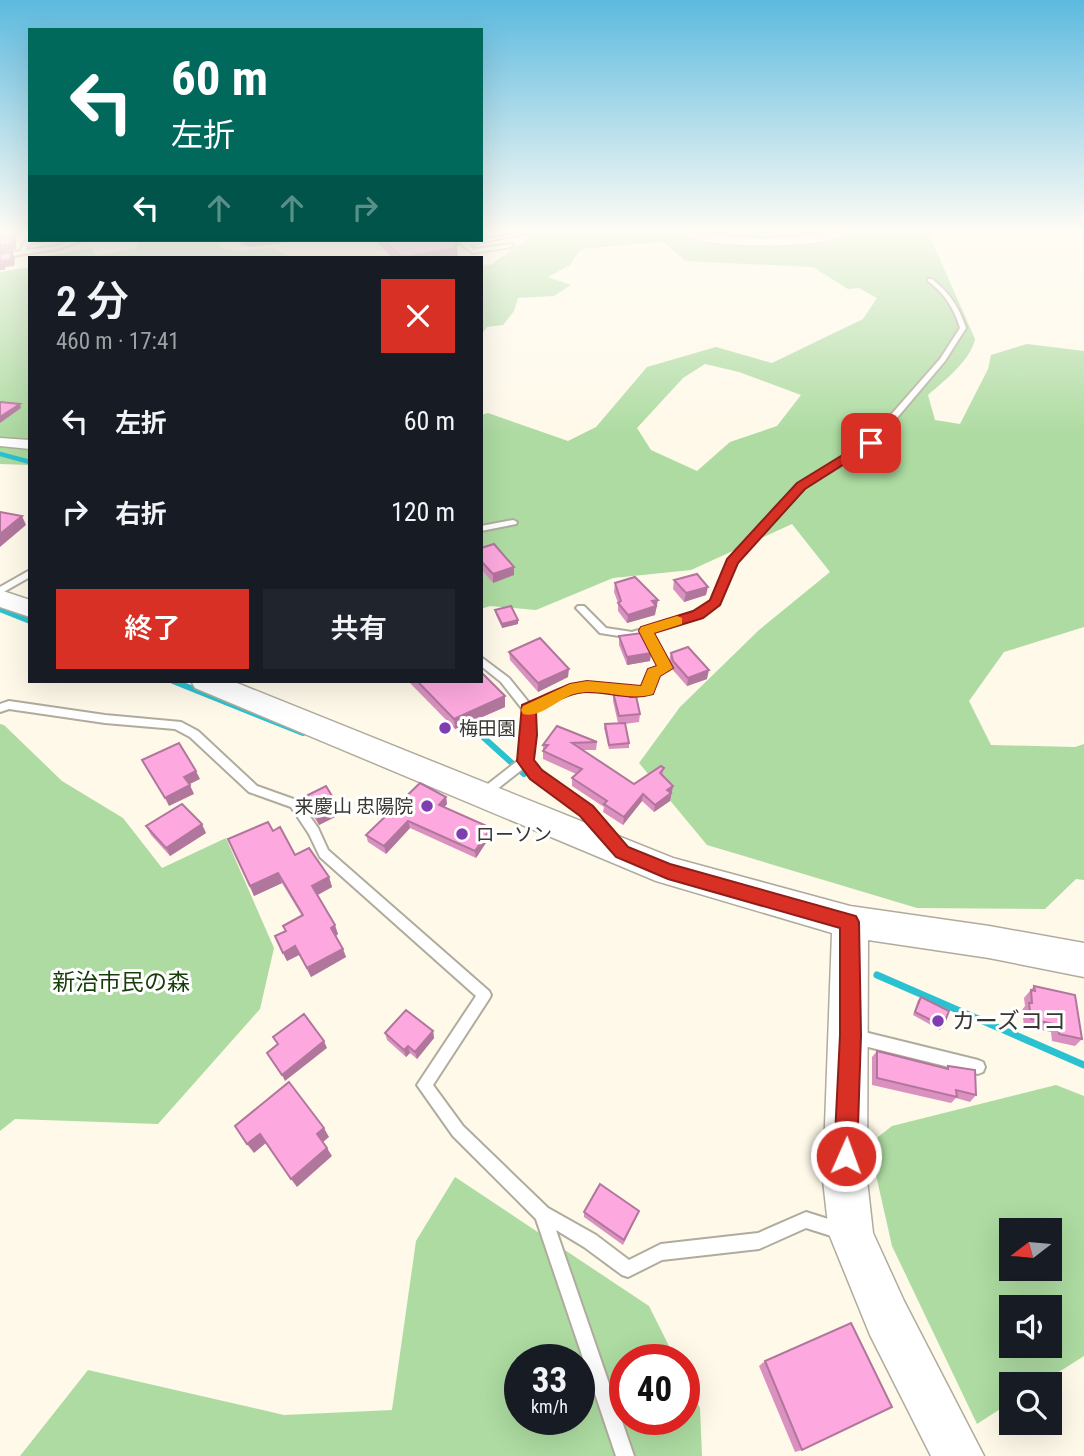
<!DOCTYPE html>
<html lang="ja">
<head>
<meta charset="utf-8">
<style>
  :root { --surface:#171b24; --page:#20242c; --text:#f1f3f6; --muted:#9ea1a6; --accent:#d93025 }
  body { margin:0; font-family:"Roboto Condensed","Noto Sans JP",sans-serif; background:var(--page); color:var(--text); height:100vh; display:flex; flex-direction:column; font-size:26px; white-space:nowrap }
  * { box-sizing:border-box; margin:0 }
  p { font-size:23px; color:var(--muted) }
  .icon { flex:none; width:38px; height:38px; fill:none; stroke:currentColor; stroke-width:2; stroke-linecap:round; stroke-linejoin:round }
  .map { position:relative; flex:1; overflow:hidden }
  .details { position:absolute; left:28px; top:256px; width:455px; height:427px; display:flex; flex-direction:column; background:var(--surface); border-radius:0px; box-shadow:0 7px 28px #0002 }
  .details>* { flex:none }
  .guide { position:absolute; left:28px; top:28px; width:455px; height:214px; border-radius:0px; box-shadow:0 7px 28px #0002; background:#00695c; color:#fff; overflow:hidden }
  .needle { width:46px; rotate:254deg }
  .buttons { position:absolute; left:999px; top:1218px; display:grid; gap:14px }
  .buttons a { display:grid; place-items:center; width:63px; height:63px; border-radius:0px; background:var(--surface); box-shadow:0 7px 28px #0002; font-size:35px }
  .speed { position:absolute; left:504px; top:1344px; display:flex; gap:14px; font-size:35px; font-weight:700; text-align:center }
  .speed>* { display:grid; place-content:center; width:91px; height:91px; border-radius:50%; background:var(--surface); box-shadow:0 7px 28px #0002; line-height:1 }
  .speed small { font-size:18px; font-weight:400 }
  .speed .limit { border:10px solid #d22; background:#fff; color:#111 }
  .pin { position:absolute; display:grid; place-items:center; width:60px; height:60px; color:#fff; margin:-30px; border-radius:14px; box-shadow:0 4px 10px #0006 }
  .me { position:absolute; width:77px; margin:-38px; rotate:2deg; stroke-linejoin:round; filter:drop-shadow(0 0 5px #0008) }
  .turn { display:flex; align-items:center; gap:24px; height:147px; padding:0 28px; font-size:32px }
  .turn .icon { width:91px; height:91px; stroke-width:2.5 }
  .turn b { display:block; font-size:49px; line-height:60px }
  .lanes { display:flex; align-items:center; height:66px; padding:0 28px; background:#0003; justify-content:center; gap:35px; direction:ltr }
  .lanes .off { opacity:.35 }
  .round { display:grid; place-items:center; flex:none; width:74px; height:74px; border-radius:0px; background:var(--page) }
  .summary { display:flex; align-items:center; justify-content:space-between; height:119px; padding:0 28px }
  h1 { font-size:42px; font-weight:600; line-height:52px }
  .button { display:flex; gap:14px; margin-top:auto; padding:14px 28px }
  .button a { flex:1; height:80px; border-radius:0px; background:var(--accent); color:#fff; font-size:28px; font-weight:600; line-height:80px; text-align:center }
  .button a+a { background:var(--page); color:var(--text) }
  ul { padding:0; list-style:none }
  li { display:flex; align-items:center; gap:21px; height:91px; padding:0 28px }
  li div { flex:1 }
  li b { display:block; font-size:26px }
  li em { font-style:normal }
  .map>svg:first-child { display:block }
</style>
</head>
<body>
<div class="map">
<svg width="1084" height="1456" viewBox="0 0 1084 1456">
  <rect width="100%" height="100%" fill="#fef9e9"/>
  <!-- green -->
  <g fill="#addba1" fill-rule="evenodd">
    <path d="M536,232H928L975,339C971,360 944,381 928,395L935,420L960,424L988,369L991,355L1027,344L1084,351V627L1004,652L969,701L991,745L1075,747L1084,744V880L1076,879L1045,909L917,908L707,845L639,763L680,707L759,630L830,572L792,524L691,570L613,578L536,610L490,606L481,609V415L488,413L568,441L596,427L647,367L716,347L772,363L863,319L877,298L859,288L848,289L813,267L685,261L664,242L581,249L570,265L548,277L571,285L554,296L518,298L514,311L503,325L487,327L481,335V266L492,264ZM705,364L739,372L801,395L777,426L730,442L697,471L651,450L637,428L683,378Z"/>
    <polygon points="140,240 219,240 220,248 240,251 273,248 291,257 41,257 91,248 96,256 136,248"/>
    <polygon points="30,267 30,465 0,464 0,272"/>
    <polygon points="0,724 4,725 62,781 123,818 162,868 226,838 274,948 260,1009 158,1124 15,1119 0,1131"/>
    <path d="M1056,1085L1084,1096V1356L1040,1384H1012L1011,1402L977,1424L892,1246L869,1144L892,1126ZM1012,1230H1050V1269H1012ZM1012,1307H1050V1346H1012Z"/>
    <path d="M455,1177L649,1306L676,1360H625V1419H684V1376L700,1408L702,1456H20L88,1370L284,1415L392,1410L416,1241ZM520,1360H579V1419H520Z"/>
  </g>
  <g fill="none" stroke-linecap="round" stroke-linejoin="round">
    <!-- stream-far2 -->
    <polyline stroke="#2ac2d1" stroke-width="4.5" points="0,454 30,462"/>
    <!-- stream-far1 -->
    <g stroke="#2ac2d1" stroke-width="6">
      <polyline points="0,609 30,621"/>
      <polyline points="173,681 303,733"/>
      <polyline points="463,719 524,774"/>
    </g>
    <!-- stream -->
    <polyline stroke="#2ac2d1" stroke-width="7" points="877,975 1084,1065"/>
    <!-- lane casing -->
    <g stroke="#b0ac9d" stroke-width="4">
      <g id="lane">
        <path d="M523,232H532L468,245L474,249L513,244L511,247L473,253L458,242L461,240C473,244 508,234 523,232Z"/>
        <polygon points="35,240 46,240 28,244 26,250 57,246 75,240 83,240 58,249 0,258 0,254 20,251 24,242"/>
        <path d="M928,279H932C949,292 959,307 966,328L945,361L874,445L804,488L781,512L736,563L719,604L701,617L651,632L670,668L668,670L658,674L651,693C628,698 607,689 584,691C566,692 549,702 533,711L534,735L531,760L540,771L590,808L615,836L617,839L615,842L611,844L607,842L582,814L532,777L524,768L487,797H479L477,794L479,791L520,759L524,735L523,710L501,682L481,666V657L509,678L530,704C549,693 570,683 593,683C610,684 626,688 643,687L650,670L659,666L643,635L632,638L600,633L578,610L576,608L578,606H584L606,628L632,632L695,613L712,600L729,560L775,508L798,484L868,441L940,359L960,328C954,308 945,294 928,281Z"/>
        <polygon points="513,520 517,522 516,524 481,531 481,526"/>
        <polygon points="30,570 30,577 0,594 0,587"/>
        <polygon points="9,701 105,715 181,722 198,731 257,786 299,801 318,828 328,850 489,991 491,995 489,999 433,1085 463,1126 548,1208 596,1235 629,1260 661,1244 758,1233 806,1212 847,1225 849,1231 847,1237 841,1239 806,1228 759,1249 662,1260 628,1277 622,1275 584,1247 556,1230 634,1456 616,1456 536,1219 453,1136 417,1085 476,996 320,857 309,834 291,807 249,792 190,737 175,729 105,723 9,709 0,712 0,704"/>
        <polygon points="856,1030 978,1060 983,1062 985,1067 983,1072 978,1074 856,1044 851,1042 849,1037 851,1032"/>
      </g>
    </g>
    <!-- street casing -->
    <g stroke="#b0ac9d" stroke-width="3">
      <g id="street">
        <path d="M676,232L762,239L852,232C827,250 702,250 676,232Z"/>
        <polygon points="0,438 30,440 30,449 0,446"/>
      </g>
    </g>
    <!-- secondary casing -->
    <g stroke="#b0ac9d" stroke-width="3">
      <g id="secondary">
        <polygon points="0,590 30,600 30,617 0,607"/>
        <polygon points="191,681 232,681 673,858 850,906 989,926 1084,943 1084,977 989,958 868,940 867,1180 873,1233 904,1301 984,1456 931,1456 870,1335 829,1234 823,1180 832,933 656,881 195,688"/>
      </g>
    </g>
    <!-- lane -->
    <use href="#lane" fill="#fff" fill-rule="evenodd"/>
    <!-- street -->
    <use href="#street" fill="#fff" fill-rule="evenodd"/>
    <!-- secondary -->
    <use href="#secondary" fill="#fff" fill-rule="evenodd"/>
  </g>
  <!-- wall -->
  <g fill="#da91c0">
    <polygon points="240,240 305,240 248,247 241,245"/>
    <polygon points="375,240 451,240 457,245 458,257 391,257"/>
    <polygon points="481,548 514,567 514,575 493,583 481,569"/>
    <polygon points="674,580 706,595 684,602 673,589"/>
    <polygon points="615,583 657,608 655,609 655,615 627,623 618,611 618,603 614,592"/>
    <polygon points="495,610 518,624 502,628 496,615"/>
    <polygon points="619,636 651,653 650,661 627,665 619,645"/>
    <polygon points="509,652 568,677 538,692 510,660"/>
    <polygon points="671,653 707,679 687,686 672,669 669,661"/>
    <polygon points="408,681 481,681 505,696 505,707 455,729"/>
    <polygon points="613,692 630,697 640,714 639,722 625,724 629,743 629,748 609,749 604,728 605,724 618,723 613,701"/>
    <polygon points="597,742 596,750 582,750 634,784 664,768 662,776 673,786 670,801 654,812 642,801 623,825 603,812 604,807 572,786 572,778 576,774 543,759 543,745"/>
    <polygon points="304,797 341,814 319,825 306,805"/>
    <polygon points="446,797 447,804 444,807 491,828 491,835 476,858 410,828 386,854 368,842 366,835"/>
    <polygon points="146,826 206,833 170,856 151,835"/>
    <polygon points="273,831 295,855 329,877 332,887 317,895 338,934 336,936 346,957 311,977 299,955 287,961 275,936 285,931 302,916 282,883 254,896 228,839"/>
    <polygon points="1034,986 1082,1039 1075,1046 1052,1041 1051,1032 1024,1026 1022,1010 1025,1006 1024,998"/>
    <polygon points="921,997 943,1026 940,1030 913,1015 918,1000"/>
    <polygon points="433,1031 434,1038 417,1059 410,1053 406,1057 387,1040 385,1033"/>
    <polygon points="877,1051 946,1068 948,1066 976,1095 970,1102 956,1098 951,1103 872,1085 872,1057"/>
    <polygon points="639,1211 623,1245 584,1217 584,1212"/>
    <polygon points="765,1361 802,1450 795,1452 759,1366"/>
  </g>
  <!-- shaded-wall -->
  <g fill="#b1769c">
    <polygon points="14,232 16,232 16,249 0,253 0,246"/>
    <polygon points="247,240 305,240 248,247"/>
    <polygon points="457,245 457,257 406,257 454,246"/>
    <polygon points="12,252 15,258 14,266 5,267 5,270 0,270 0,264"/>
    <polygon points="20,404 21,408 0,423 0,417"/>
    <polygon points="22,516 26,525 0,547 0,534"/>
    <polygon points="514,567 514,575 493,583 493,574"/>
    <polygon points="708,587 706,595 684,602 686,593"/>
    <polygon points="658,600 655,615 627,623 628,615 652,601"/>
    <polygon points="518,620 518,624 502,628 502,624"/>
    <polygon points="651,653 650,661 627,665 627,657"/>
    <polygon points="569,669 568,677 538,692 538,683"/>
    <polygon points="709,670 707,679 687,686 688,678"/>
    <polygon points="505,696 505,707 455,729 454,719"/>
    <polygon points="196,771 200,779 188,785 184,777"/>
    <polygon points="190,785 194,794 169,806 165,798"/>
    <polygon points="673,786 670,801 654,812 655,805 667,790"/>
    <polygon points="643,794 642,801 623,825 624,817"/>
    <polygon points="446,797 447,804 440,812 439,805"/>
    <polygon points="338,806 341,814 319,825 316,817"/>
    <polygon points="408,821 410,828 386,854 384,846"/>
    <polygon points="202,824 206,833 170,856 166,848"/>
    <polygon points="491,828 491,835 476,858 475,851"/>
    <polygon points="278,873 282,883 254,896 250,886"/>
    <polygon points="329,877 332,887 316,896 312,886"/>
    <polygon points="335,925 338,934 334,937 331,928"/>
    <polygon points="295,946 299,955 287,961 283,953"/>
    <polygon points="343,949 346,957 311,977 307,968"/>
    <polygon points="433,1031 434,1038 417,1059 415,1052"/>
    <polygon points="324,1041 327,1048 285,1081 282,1075"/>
    <polygon points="408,1046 410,1053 406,1057 404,1050"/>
    <polygon points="324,1128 329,1137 322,1143 317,1134"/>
    <polygon points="260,1134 266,1143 254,1153 247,1144"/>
    <polygon points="327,1148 332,1156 297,1187 291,1179"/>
  </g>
  <!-- building -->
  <g fill="#fda9df" stroke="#b1769c" stroke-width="2">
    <polygon points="0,232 14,232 13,243 0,246"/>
    <polygon points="384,240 451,240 457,245 454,246 456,248 404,257 399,255"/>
    <polygon points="12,252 11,260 2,261 2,263 0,264 0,254"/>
    <polygon points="0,402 20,404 0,417"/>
    <polygon points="0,512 22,516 0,534"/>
    <polygon points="494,544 514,567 493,574 481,561 481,548"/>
    <polygon points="697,574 708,587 686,593 674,580"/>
    <polygon points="635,577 658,600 652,601 656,606 628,615 618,603 621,601 615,583"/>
    <polygon points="511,606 518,620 502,624 495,610"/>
    <polygon points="642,633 651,653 627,657 619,636"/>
    <polygon points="540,638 569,669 538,683 509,652"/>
    <polygon points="688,647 709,670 688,678 673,661 671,653"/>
    <polygon points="481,672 505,696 454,719 417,681 481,681"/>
    <polygon points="628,691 630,697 636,696 640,714 619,716 613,692"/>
    <polygon points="625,723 629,743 609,745 605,724"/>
    <polygon points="557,726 597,742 572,743 634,784 661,766 664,768 660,773 673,786 667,790 671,793 655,805 643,794 624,817 604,804 607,801 572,778 582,769 543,751 548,745 543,745"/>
    <polygon points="179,743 196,771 184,777 190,785 165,798 142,760"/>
    <polygon points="420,783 446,797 439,805 491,828 475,851 408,821 384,846 366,835"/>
    <polygon points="326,786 338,806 316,817 304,797"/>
    <polygon points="182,804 202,824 166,848 146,826"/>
    <polygon points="268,822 273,831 280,827 295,855 309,848 329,877 312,886 335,925 331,928 343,949 307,968 295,946 283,953 275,936 286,931 283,926 303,915 278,873 250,886 228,839"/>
    <polygon points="1034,986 1075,995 1082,1039 1059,1034 1058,1025 1031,1019 1029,1003 1032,1003 1031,990 1035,991"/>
    <polygon points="921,997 949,1011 943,1026 915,1012"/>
    <polygon points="406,1010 433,1031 415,1052 408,1046 404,1050 385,1033"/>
    <polygon points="304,1014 324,1041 282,1075 267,1053 278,1044 273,1037"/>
    <polygon points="877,1051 948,1069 948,1066 975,1070 976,1095 956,1090 957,1097 877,1078"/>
    <polygon points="289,1082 324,1128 317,1134 327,1148 291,1179 260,1134 247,1144 235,1126"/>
    <polygon points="600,1184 639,1211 624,1240 584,1212"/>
    <polygon points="851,1323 892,1407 802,1450 765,1361"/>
  </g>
  <!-- sky -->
  <linearGradient id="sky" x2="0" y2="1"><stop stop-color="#5cbadf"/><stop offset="0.53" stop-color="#fffcf5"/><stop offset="1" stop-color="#fffcf5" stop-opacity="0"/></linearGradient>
  <rect width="1084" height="435" fill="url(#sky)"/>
  <!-- route -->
  <path fill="#d93025" stroke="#8d1f18" stroke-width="2" d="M867,440L877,443L805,489L738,563L720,605L703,618L654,633L673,668L660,676L653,694C630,701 610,692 587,692C569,692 552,704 536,711L537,735L534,760L542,770L593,806L628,847L670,864L856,916L859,922L861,1035L857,1156L854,1164L846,1167L838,1164L834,1156L840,1035V928L668,879L616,857L580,816L530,779L517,761L522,705L570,684L587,681L641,686L648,669L657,666L639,631L641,627L693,611L710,600L727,559L797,483Z"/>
  <!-- slow -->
  <path fill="#f59e0b" d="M677,616L682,618V624L654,633L673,668L660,676L653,694C627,702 600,687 574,694C559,698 540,719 523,714L521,710L523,706L570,684L587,681L641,686L648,669L657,666L639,631L641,627Z"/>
  <!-- markers -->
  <g fill="#803db1" stroke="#fff" stroke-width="2.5">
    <circle cx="445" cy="728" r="7"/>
    <circle cx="427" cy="806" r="7"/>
    <circle cx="462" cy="834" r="7"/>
    <circle cx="938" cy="1021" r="7"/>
  </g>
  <g text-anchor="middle" stroke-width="6" stroke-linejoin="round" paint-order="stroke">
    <!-- poi labels -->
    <g font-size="19" fill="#393731" stroke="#fff" text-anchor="start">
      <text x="459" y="735">梅田園</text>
      <text x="413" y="813" text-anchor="end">来慶山 忠陽院</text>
      <text x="476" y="841">ローソン</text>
    </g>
    <!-- near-park labels -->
    <g font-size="23" fill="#163c08" stroke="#fff">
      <text x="121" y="990">新治市民の森</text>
    </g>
    <!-- near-poi labels -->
    <g font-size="23" fill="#393731" stroke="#fff" text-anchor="start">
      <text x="952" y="1029">カーズココ</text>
    </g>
  </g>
</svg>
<div class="buttons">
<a><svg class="needle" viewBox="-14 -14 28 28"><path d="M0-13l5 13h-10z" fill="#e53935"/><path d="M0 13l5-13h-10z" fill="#9ea1a6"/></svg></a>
<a><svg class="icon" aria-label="sound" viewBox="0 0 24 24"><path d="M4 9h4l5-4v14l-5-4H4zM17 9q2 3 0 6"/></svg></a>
<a><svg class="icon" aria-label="search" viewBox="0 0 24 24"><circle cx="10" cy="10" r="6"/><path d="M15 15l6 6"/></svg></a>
</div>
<div class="speed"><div>33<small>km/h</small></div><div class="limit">40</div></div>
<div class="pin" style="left:871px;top:443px;background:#d93025"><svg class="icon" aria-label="arrive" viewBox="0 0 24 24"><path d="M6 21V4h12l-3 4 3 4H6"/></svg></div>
<svg class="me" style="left:846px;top:1156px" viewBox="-20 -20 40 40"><circle r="17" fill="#d93025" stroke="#fff" stroke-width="3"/><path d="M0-11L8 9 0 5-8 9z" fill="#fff"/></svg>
<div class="guide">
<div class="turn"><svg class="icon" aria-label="left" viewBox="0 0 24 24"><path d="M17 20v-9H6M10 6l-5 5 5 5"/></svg><div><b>60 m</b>左折</div></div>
<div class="lanes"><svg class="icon" aria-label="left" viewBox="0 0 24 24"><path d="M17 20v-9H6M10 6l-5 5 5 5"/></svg><svg class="icon off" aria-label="ahead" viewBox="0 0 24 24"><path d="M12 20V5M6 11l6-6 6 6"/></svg><svg class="icon off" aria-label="ahead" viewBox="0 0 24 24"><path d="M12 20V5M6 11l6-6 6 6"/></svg><svg class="icon off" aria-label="right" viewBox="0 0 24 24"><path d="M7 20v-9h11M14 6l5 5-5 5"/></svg></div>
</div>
<section class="details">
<div class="summary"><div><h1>2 分</h1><p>460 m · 17:41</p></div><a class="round" style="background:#d93025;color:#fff"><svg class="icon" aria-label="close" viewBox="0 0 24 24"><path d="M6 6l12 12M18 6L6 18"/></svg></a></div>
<ul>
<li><svg class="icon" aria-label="left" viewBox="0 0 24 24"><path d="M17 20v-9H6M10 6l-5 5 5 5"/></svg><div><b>左折</b></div><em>60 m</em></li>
<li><svg class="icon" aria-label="right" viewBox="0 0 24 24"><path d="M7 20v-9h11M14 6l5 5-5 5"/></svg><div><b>右折</b></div><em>120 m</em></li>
</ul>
<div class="button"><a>終了</a><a>共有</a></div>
</section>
</div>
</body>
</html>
